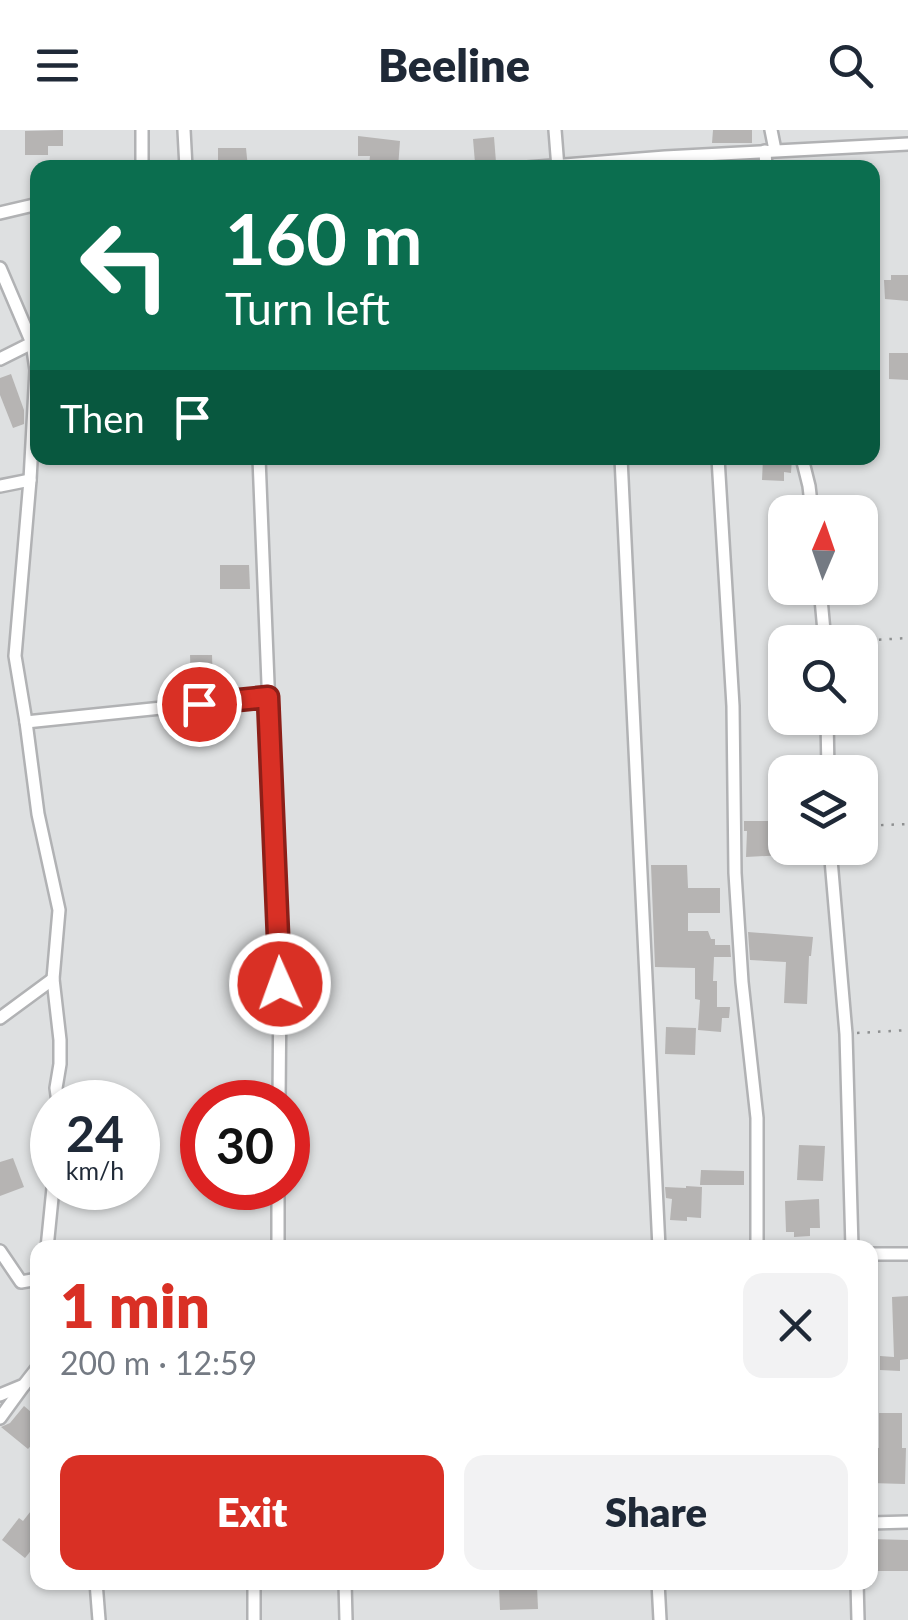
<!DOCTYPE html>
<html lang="en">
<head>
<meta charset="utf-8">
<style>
  :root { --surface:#fff; --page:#f2f2f3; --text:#1f2937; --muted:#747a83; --accent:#d93025 }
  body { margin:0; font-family:Lato,sans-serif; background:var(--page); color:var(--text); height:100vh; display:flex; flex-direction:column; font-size:38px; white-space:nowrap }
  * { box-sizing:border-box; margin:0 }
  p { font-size:32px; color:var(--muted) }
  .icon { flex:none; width:55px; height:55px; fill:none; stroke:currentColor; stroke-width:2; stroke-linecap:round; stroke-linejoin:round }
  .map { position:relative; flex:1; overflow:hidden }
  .sheet { position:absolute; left:30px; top:1110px; width:848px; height:350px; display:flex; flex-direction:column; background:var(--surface); border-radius:20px; box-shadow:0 2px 8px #0004 }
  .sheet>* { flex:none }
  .guide { position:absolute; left:30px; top:30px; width:850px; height:305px; border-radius:20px; box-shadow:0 2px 8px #0004; background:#0b6e4f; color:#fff; overflow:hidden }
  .needle { width:65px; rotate:2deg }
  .buttons { position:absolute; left:768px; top:365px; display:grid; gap:20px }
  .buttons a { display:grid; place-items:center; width:110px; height:110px; border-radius:20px; background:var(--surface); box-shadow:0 2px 8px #0004; font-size:50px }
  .speed { position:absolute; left:30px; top:950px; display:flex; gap:20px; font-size:50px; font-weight:700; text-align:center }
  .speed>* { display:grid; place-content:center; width:130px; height:130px; border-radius:50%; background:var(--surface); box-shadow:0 2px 8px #0004; line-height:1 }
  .speed small { font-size:25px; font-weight:400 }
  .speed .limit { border:15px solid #d22; background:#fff; color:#111 }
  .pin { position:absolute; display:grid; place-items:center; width:85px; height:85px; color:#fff; margin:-42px; border:5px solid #fff; border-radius:50%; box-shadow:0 2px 10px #0007 }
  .me { position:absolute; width:110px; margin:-55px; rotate:358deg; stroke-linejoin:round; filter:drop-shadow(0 0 8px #0008) }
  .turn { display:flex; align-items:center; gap:35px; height:210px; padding:0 30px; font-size:45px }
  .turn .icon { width:130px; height:130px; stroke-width:2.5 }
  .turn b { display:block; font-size:70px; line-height:85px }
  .then { display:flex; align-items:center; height:95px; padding:0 30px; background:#0003; gap:20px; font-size:38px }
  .round { display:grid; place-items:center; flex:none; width:105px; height:105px; border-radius:20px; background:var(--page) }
  .overview { display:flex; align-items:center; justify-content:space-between; height:170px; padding:0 30px }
  h1 { font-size:60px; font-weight:800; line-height:75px; color:var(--accent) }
  .cta { display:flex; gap:20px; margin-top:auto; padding:20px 30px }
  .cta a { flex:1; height:115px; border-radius:20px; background:var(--accent); color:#fff; font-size:40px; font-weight:800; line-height:115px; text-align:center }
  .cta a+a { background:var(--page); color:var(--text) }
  header { display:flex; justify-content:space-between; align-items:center; height:130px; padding:0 30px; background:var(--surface); font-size:45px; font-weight:800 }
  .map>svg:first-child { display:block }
</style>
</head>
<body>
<header><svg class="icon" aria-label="menu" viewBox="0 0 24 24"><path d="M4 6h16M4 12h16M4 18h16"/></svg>Beeline<svg class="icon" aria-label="search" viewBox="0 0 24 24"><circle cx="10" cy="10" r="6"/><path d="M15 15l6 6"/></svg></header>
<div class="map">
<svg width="908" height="1490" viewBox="0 0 908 1490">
  <rect width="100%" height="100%" fill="#dee0e1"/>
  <!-- building -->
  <g fill="#b6b4b3">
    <polygon points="63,0 63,16 48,16 48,25 25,25 25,1"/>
    <polygon points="713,0 752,0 752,13 712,13"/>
    <polygon points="358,6 400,11 398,38 369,35 370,26 358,26"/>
    <polygon points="494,7 496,32 475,33 473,9"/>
    <polygon points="218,18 246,18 248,38 218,38"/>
    <polygon points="891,145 908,145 908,171 885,169 884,150 891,150"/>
    <polygon points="889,223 908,223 908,250 889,249"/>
    <polygon points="11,244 24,280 24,294 13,298 0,265 0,248"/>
    <polygon points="763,328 792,328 791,343 784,342 784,351 762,350"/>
    <polygon points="220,435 249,435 250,459 220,459"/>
    <polygon points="190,525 212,525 213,555 191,556"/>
    <polygon points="744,691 770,691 770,704 785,705 785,725 746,727 747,701 744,701"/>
    <polygon points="651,735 687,735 688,758 720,758 720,783 688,783 688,801 708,801 711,809 715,809 715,815 730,815 731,827 714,827 713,851 717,851 717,877 730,877 729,888 722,888 721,902 698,900 700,870 695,869 695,838 655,837"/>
    <polygon points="748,802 813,807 811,826 809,826 807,874 784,873 786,832 750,830"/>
    <polygon points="666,897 696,898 695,925 665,924"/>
    <polygon points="799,1015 825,1016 823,1051 797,1050"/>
    <polygon points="13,1028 24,1057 0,1066 0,1032"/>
    <polygon points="701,1040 744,1041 744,1055 700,1055"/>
    <polygon points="686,1056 702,1057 701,1088 687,1087 687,1091 670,1090 672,1069 666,1068 665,1057 686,1058"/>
    <polygon points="819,1069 820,1098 810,1098 810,1106 794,1107 794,1102 786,1102 785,1071"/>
    <polygon points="908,1166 908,1229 900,1230 900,1241 880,1240 880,1226 894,1227 892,1167"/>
    <polygon points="24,1276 38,1288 38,1308 28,1319 1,1297 10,1293"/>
    <polygon points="879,1283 902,1283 902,1318 906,1318 905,1354 870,1353 870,1317 879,1318"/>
    <polygon points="38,1372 38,1412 25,1428 2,1410 19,1388 23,1391"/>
    <polygon points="870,1409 908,1410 908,1441 874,1441 874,1422 870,1422"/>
    <polygon points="537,1456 538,1479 500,1480 499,1457"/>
  </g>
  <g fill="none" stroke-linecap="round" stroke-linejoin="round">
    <!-- street casing -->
    <g stroke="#b1b2b4" stroke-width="16">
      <g id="street">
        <polyline points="142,0 142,38"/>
        <polyline points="184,0 186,38"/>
        <polyline points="555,0 558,38"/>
        <polyline points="771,0 775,20"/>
        <polyline points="765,21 766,38"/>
        <polyline points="527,38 665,27 908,14"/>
        <polyline points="0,83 38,74"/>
        <polyline points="0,138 32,213 36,240 30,350 15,526 26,592 38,684 59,780 53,849 60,910 60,934 56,958 58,972"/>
        <polyline points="0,229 32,213"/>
        <polyline points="259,328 280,854 279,972"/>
        <polyline points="621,328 659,1118"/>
        <polyline points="718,328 733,576 735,743 742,852 757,988 757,1118"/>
        <polyline points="802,328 809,356 812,382"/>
        <polyline points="0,356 30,350"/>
        <polyline points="820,458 825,512"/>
        <polyline points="827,588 828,642"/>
        <polyline points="26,592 268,567"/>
        <polyline points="830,718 846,904 852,1118"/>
        <polyline points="0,888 53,849"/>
        <polyline points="47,1118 53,1058"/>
        <polyline points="278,1118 278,1058"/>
        <polyline points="0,1121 21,1152 38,1149"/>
        <polyline points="870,1124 908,1124"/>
        <polyline points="0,1265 24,1255 38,1237"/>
        <polyline points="0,1288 24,1255"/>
        <polyline points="870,1393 908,1392"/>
        <polyline points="96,1452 99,1490"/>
        <polyline points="254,1452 254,1490"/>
        <polyline points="345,1452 346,1490"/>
        <polyline points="658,1452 660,1490"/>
        <polyline points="857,1452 858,1490"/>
      </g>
    </g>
    <!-- path -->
    <g stroke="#8e9091" stroke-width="2.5" stroke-dasharray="2.5 8" stroke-linecap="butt">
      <polyline points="837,512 908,508"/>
      <polyline points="860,696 908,694"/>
      <polyline points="857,903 908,900"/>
    </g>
    <!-- street -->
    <use href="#street" stroke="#fff" stroke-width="11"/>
  </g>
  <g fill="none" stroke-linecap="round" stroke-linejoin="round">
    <!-- route casing -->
    <g stroke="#8d1f18" stroke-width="25">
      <polyline id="route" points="199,574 268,567 280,854"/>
    </g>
    <!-- route -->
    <use href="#route" stroke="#d93025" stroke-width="18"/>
  </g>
</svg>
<div class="buttons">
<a><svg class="needle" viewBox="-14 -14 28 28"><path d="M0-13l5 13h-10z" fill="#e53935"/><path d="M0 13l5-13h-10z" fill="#747a83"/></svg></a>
<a><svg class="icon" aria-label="search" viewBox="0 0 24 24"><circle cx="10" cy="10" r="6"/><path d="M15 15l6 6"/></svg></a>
<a><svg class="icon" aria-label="layers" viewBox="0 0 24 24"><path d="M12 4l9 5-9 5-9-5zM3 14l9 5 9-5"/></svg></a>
</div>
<div class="speed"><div>24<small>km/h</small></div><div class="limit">30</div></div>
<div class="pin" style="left:199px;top:574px;background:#d93025"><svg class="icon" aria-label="arrive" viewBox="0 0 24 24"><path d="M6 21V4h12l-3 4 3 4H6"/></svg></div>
<svg class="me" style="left:280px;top:854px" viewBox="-20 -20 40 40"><circle r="17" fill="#d93025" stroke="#fff" stroke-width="3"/><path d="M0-11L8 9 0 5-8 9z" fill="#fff"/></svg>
<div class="guide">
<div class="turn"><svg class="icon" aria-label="left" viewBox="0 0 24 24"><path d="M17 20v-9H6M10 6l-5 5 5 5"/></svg><div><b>160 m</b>Turn left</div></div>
<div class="then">Then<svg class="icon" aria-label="arrive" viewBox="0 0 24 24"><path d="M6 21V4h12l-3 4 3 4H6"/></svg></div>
</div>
<section class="sheet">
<div class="overview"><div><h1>1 min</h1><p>200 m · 12:59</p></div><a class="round"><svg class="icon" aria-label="close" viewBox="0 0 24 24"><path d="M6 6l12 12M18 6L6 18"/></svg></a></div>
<div class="cta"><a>Exit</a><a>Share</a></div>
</section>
</div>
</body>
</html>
